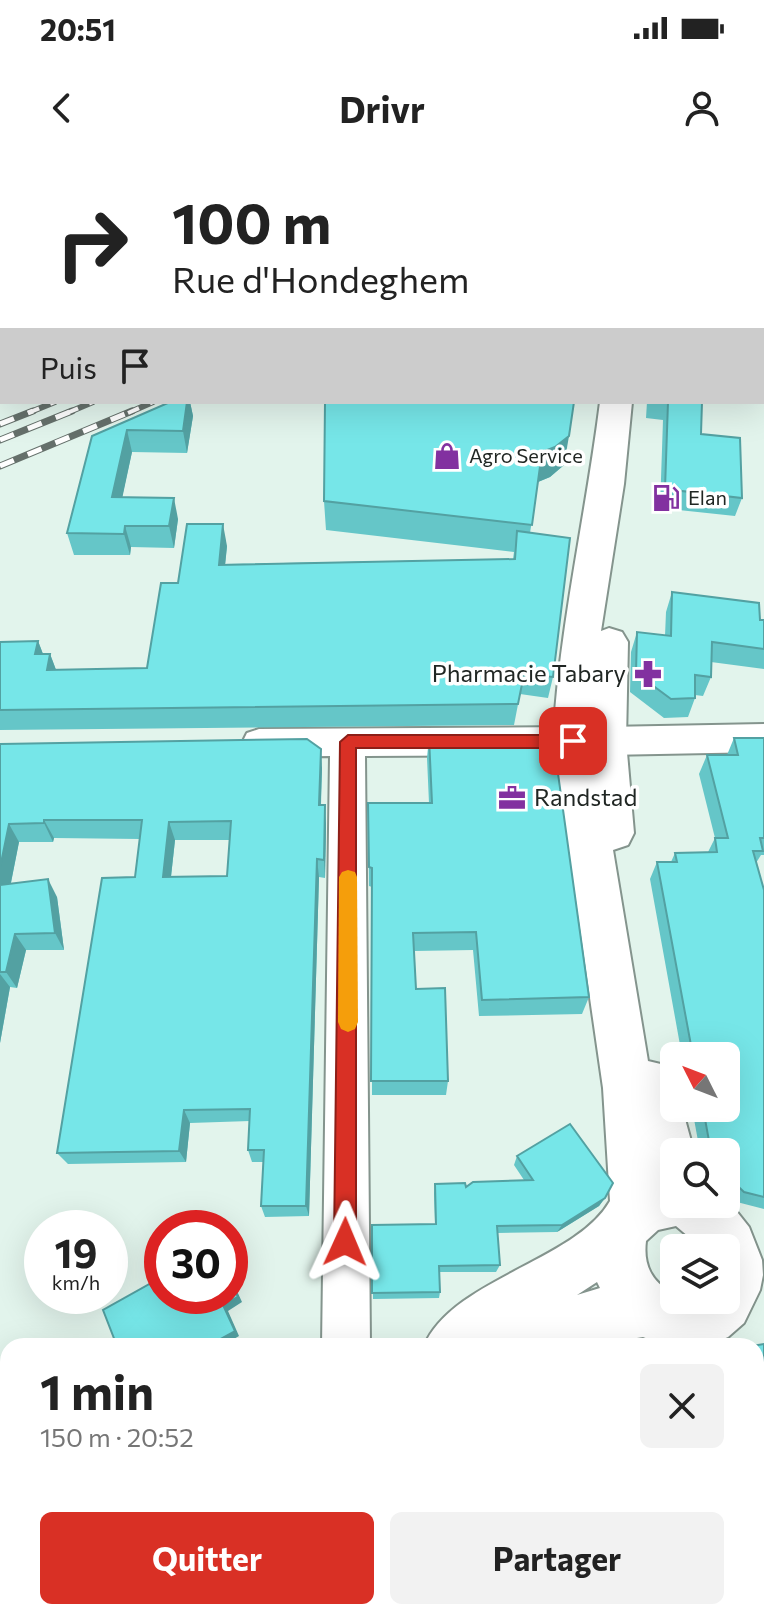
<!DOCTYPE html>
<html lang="fr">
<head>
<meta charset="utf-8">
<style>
  :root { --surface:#fff; --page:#f2f2f2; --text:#222; --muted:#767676; --accent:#d93025 }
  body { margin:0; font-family:Commissioner,sans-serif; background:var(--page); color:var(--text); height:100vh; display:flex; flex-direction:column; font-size:30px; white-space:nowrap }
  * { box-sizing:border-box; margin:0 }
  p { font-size:26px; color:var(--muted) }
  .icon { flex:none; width:44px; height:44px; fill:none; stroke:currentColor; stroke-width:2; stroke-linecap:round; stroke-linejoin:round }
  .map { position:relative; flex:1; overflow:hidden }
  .details { position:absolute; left:0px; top:1178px; width:764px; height:282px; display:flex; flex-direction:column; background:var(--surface); border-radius:24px 24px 0 0; box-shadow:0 8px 32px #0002 }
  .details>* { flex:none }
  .guide { position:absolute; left:0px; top:0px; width:764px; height:244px; box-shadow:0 8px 32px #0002; background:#fff; color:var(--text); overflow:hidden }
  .needle { width:52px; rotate:312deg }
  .controls { position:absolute; left:660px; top:882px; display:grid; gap:16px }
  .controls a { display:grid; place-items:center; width:80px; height:80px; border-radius:12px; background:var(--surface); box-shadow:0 8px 32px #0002; font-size:40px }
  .speed { position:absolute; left:24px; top:1050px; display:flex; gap:16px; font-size:40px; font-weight:700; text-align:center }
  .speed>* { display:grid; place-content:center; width:104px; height:104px; border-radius:50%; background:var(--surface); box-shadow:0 8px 32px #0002; line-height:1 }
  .speed small { font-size:20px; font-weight:400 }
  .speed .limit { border:12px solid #d22; background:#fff; color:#111 }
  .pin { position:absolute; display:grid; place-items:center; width:68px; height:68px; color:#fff; margin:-34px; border-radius:16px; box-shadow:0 4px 12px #0006 }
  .me { position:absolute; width:88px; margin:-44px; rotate:1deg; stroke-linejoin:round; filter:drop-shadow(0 0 6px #0008) }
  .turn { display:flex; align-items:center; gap:28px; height:168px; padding:0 40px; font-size:36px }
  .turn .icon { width:104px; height:104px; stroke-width:2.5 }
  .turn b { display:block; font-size:56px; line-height:68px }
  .then { display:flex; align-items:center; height:76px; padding:0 40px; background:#0003; gap:16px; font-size:30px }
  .round { display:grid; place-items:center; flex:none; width:84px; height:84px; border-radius:12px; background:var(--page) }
  .summary { display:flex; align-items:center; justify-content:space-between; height:136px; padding:0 40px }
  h1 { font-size:48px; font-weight:700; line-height:60px }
  .action { display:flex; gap:16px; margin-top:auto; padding:16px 40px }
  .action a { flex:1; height:92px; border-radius:12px; background:var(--accent); color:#fff; font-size:32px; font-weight:700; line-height:92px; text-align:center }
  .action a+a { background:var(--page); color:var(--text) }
  .status { display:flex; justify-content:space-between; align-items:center; height:56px; padding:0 40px; background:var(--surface); direction:ltr }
  .status svg { height:22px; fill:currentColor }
  header { display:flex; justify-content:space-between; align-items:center; height:104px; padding:0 40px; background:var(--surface); font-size:36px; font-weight:700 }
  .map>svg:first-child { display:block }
</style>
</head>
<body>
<div class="status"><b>20:51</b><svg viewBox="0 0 49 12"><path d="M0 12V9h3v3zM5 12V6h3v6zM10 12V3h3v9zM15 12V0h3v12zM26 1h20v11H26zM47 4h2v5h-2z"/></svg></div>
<header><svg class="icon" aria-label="back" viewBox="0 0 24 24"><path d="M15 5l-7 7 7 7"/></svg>Drivr<svg class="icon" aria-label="person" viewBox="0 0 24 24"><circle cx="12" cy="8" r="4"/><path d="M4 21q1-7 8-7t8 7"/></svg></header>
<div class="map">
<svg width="764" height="1459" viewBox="0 0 764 1459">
  <rect width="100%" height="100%" fill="#e2f4ec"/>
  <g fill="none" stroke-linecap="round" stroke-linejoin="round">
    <!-- service casing -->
    <g stroke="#84948d" stroke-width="4">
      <g id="service">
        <polygon points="0,53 2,54 2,62 0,61"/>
        <rect x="762" y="132" width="2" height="8"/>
      </g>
    </g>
    <!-- minor casing -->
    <g stroke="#84948d" stroke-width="4">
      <g id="minor">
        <polygon points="764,564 764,592 606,595 594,591 590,583 585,591 573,595 365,596 370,1186 322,1186 330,596 259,597 247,593 242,583 247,573 259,569 573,567 585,571 590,579 594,571 606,567"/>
        <rect x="234" y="1452" width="54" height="7"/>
      </g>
    </g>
    <!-- tertiary casing -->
    <g stroke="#84948d" stroke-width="4">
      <polygon id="tertiary" points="764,42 764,58 762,59 762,43"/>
    </g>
    <!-- secondary casing -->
    <g stroke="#84948d" stroke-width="4">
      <g id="secondary">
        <polygon points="472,0 500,0 502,2 474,2"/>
        <path d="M600,242H632L624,324L601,471L609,468L622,472L628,482L626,581L634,673L628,685L613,690L648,901L669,906L674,917V948H682L694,992H674V1044H726V1038L749,1067L762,1100L763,1115L760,1130L744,1163L728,1177L707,1186H666L643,1177L588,1186H424C452,1119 576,1101 610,1041L603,928L553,581C559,467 586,355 600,242ZM676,1066L702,1088H726V1140H674V1134C652,1122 643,1106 646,1081L658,1070ZM597,1122L600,1128L577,1135Z"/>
        <polygon points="8,1444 8,1452 75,1452 72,1459 2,1459"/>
      </g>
    </g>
    <!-- service -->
    <use href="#service" fill="#fff" fill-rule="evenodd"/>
    <!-- minor -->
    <use href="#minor" fill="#fff" fill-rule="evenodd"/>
    <!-- tertiary -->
    <use href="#tertiary" fill="#fff" fill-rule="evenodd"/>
    <!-- secondary -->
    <use href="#secondary" fill="#fff" fill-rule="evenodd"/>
    <!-- rail-far1 casing -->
    <g stroke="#65706b" stroke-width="6">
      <g id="rail-far1">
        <polyline points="582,2 587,0"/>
        <polyline points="651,2 656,0"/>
        <polyline points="680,2 685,0"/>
        <polyline points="712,2 717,0"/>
        <polyline points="732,2 737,0"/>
        <polyline points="28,253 55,242"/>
        <polyline points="67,253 93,242"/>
        <polyline points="128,253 153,242"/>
      </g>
    </g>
    <!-- rail casing -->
    <g stroke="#65706b" stroke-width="7">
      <g id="rail">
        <polyline points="0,264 33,251"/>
        <polyline points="0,280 72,251"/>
        <polyline points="0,306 132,251"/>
      </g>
    </g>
    <!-- rail-far1 -->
    <use href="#rail-far1" stroke="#fff" stroke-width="4" stroke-dasharray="12" stroke-linecap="butt"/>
    <!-- rail -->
    <use href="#rail" stroke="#fff" stroke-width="5" stroke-dasharray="15" stroke-linecap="butt"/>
  </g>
  <!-- wall -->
  <g fill="#65c6c8" fill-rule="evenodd">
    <polygon points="0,0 213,0 181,2 2,2 2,14 0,15"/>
    <polygon points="762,79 764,79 764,126 762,120"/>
    <polygon points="170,242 190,242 193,256 187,293 132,292 122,337 178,359 174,388 131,387 130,395 74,395 67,373 92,276"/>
    <polygon points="647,242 702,242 701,274 742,338 735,356 660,348 663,260 646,258"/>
    <polygon points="564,305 550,317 538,322 530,373 553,517 548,538 520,534 514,565 0,570 0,482 38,481 43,494 50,494 56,510 147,508 178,423 227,386 225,404 513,399 514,392 326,370 324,341"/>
    <polygon points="672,432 760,460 764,460 764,509 711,502 711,517 703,536 695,535 695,538 688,557 664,558 630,532 631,492 637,472 665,476 666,452"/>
    <polygon points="429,577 589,837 582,854 479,856 473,790 414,791 416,829 448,921 446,935 372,935 372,727 369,726 368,643 429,643 427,598"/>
    <polygon points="734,578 764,578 764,695 761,695 756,703 764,730 764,1049 733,1041 726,1035 726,992 700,992 692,948 726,948 726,896 682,896 650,719 657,702 671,702 675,693 708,692 715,678 699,614 707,595 727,595"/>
    <path d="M0,584L322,608L321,645L326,664L325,718L319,717L309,1056L265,1057L261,1046L263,1002H252L248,990L250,961L190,963L186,1002L68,1004L57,993L135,717L140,679L54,678L53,682H19L11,723L57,737L64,790H26L17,828L10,827L0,883ZM175,680H230L227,716L171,717Z"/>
    <polygon points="517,996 605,1038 599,1046 557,1072 497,1073 500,1105 496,1112 439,1112 440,1132 439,1138 373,1139 372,1065 435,1064 434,1033 435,1024 466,1027 524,1020 514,1005"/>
    <polygon points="658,1452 738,1452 738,1459 659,1459"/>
  </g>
  <!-- shaded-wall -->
  <g fill="#53a1a2">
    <polygon points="187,242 190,242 193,256 187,293 183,271"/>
    <polygon points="127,270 132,292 118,358 112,337"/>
    <polygon points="569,276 564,305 550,317 538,322 542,292"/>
    <polygon points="174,338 178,359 174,388 169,366"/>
    <polygon points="223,364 227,386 223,426 219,405"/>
    <polygon points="125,366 131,387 130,395 124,374"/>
    <polygon points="38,481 46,502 35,494"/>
    <polygon points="50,494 58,515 47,510"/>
    <polygon points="321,589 322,608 320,664 319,645"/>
    <polygon points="325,645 326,664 325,718 324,700"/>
    <polygon points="44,660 54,678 53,682 44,663"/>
    <polygon points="169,662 175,680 169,734 163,717"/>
    <polygon points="9,664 19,682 7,742 0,731 0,708"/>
    <polygon points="317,699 319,717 309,1056 306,1046"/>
    <polygon points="48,719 57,737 64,790 55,773"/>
    <polygon points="15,774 26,790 17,828 6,812"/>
    <polygon points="0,814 10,827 0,883"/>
    <polygon points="184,950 190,963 186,1002 179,991"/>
    <polygon points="605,1038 599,1046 557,1072 562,1065"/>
    <polygon points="230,1116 242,1142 228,1151 239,1176 222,1186 219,1186 217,1181 223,1145"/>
    <polygon points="0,1295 8,1322 0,1321"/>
    <polygon points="8,1414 8,1420 0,1425 0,1419"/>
    <rect x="217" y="1452" width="5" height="7"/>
  </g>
  <!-- building -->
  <g fill="#76e6e8" stroke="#53a1a2" stroke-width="2" fill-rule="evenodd">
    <polygon points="0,0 147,0 147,2 2,2 2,3 0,4"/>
    <polygon points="232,0 271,0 271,2 233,2"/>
    <polygon points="281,0 297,0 300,2 278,2"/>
    <polygon points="170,242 187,242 183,271 127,270 112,337 174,338 169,366 125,366 124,374 67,373 92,276"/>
    <polygon points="325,242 574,242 569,276 555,287 542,292 532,365 324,341"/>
    <polygon points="668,242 702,242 701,274 740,278 742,338 665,329"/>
    <polygon points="187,364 223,364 219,405 515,399 517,371 570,378 553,517 524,514 518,544 0,550 0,482 38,481 35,494 50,494 47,510 147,508 161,423 178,423"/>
    <polygon points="672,432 759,443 760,460 764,460 764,489 712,482 711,517 695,515 695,538 671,539 636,513 637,472 671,476"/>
    <polygon points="429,577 542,579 555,592 589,837 482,840 476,772 413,773 416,829 445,828 448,921 371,921 372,708 369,707 368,643 432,643"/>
    <polygon points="734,578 764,578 764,678 760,678 763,691 753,691 764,730 764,1037 744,1032 726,1015 726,992 711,992 703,948 726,948 726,896 693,896 657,702 677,702 675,693 717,692 715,678 728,678 707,595 738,595"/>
    <path d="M307,579L321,589L319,645H325L324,700L317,699L306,1046H261L264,990H248L250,949L184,950L179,991L57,993L102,718L135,717L142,660H44V663L9,664L0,708V584ZM231,661L227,716L163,717L169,662Z"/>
    <polygon points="48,719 55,773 15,774 6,812 0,812 0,725"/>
    <polygon points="570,964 613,1023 605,1038 562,1065 497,1066 500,1105 439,1106 440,1132 372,1133 372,1065 436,1064 435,1024 465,1023 466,1027 473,1022 533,1020 517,996"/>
    <polygon points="162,1117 162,1136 230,1136 230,1119 238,1137 223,1145 235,1171 217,1181 219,1186 103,1186 115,1181 103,1150"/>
    <polygon points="764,1184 764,1275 756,1276 756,1186 752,1186"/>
    <polygon points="8,1314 8,1414 0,1419 0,1318"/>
    <polygon points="159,1452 217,1452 217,1459 148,1459"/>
    <polygon points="295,1452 424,1452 425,1459 295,1459"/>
    <polygon points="668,1452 738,1452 738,1459 669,1459"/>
  </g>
  <!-- route -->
  <polygon fill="#d93025" stroke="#8d1f18" stroke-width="2" points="348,575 573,575 581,581 573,588 356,588 356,1082 353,1090 345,1093 337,1090 334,1082 340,582"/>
  <!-- slow -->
  <polygon fill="#f59e0b" points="348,710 355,712 357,717 358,862 355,869 348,872 341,869 338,862 339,717 342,712"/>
  <!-- icons -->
  <defs>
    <g id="shop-bare" transform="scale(2.16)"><path d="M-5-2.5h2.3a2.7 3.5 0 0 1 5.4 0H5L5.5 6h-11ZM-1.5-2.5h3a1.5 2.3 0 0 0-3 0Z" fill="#8231a0" stroke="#fff" stroke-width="2.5" paint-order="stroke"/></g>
    <g id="fuel-bare" transform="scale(2.16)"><path d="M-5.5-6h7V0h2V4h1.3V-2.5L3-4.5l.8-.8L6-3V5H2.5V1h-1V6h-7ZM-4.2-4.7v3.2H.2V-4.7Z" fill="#8231a0" stroke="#fff" stroke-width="2.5" paint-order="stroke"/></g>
    <g id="pharmacy-bare" transform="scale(2.16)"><path d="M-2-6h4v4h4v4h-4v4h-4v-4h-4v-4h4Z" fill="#8231a0" stroke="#fff" stroke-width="2.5" paint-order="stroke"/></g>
    <g id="office-bare" transform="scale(2.16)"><path d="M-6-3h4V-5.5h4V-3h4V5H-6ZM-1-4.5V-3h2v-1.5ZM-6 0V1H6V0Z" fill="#8231a0" stroke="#fff" stroke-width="2.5" paint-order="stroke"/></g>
  </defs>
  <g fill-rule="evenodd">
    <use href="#shop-bare" x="447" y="296"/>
    <use href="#fuel-bare" x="666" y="338"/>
    <use href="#pharmacy-bare" x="648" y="514"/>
    <use href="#office-bare" x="512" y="638"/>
  </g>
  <g text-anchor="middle" stroke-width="7" stroke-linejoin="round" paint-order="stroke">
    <!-- far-poi labels -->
    <g font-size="20" fill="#202623" stroke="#fff" text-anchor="start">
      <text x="469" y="303">Agro Service</text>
      <text x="688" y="345">Elan</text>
    </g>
    <!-- poi labels -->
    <g font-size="24" fill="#202623" stroke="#fff" text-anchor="end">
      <text x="626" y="522">Pharmacie Tabary</text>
      <text x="534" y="646" text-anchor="start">Randstad</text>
    </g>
  </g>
</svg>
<div class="controls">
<a><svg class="needle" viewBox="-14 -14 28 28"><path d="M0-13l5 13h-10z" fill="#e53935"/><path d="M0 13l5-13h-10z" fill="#767676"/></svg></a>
<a><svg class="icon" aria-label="search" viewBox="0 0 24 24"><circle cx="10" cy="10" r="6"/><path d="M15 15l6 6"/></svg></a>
<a><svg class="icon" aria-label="layers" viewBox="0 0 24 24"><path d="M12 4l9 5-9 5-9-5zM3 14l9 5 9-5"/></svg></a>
</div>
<div class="speed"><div>19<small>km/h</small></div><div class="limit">30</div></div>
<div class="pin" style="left:573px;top:581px;background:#d93025"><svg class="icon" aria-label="arrive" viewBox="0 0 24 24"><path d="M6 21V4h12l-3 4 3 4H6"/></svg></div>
<svg class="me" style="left:345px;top:1082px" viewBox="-20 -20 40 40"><path d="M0-17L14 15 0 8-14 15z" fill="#d93025" stroke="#fff" stroke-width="4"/></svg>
<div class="guide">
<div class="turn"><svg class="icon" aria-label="right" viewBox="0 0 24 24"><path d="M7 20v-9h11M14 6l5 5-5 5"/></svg><div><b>100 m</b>Rue d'Hondeghem</div></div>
<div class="then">Puis<svg class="icon" aria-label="arrive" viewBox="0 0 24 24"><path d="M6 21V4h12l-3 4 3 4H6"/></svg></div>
</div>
<section class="details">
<div class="summary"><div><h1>1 min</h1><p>150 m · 20:52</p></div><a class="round"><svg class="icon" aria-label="close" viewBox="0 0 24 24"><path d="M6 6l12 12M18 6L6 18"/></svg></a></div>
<div class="action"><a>Quitter</a><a>Partager</a></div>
</section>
</div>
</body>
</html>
